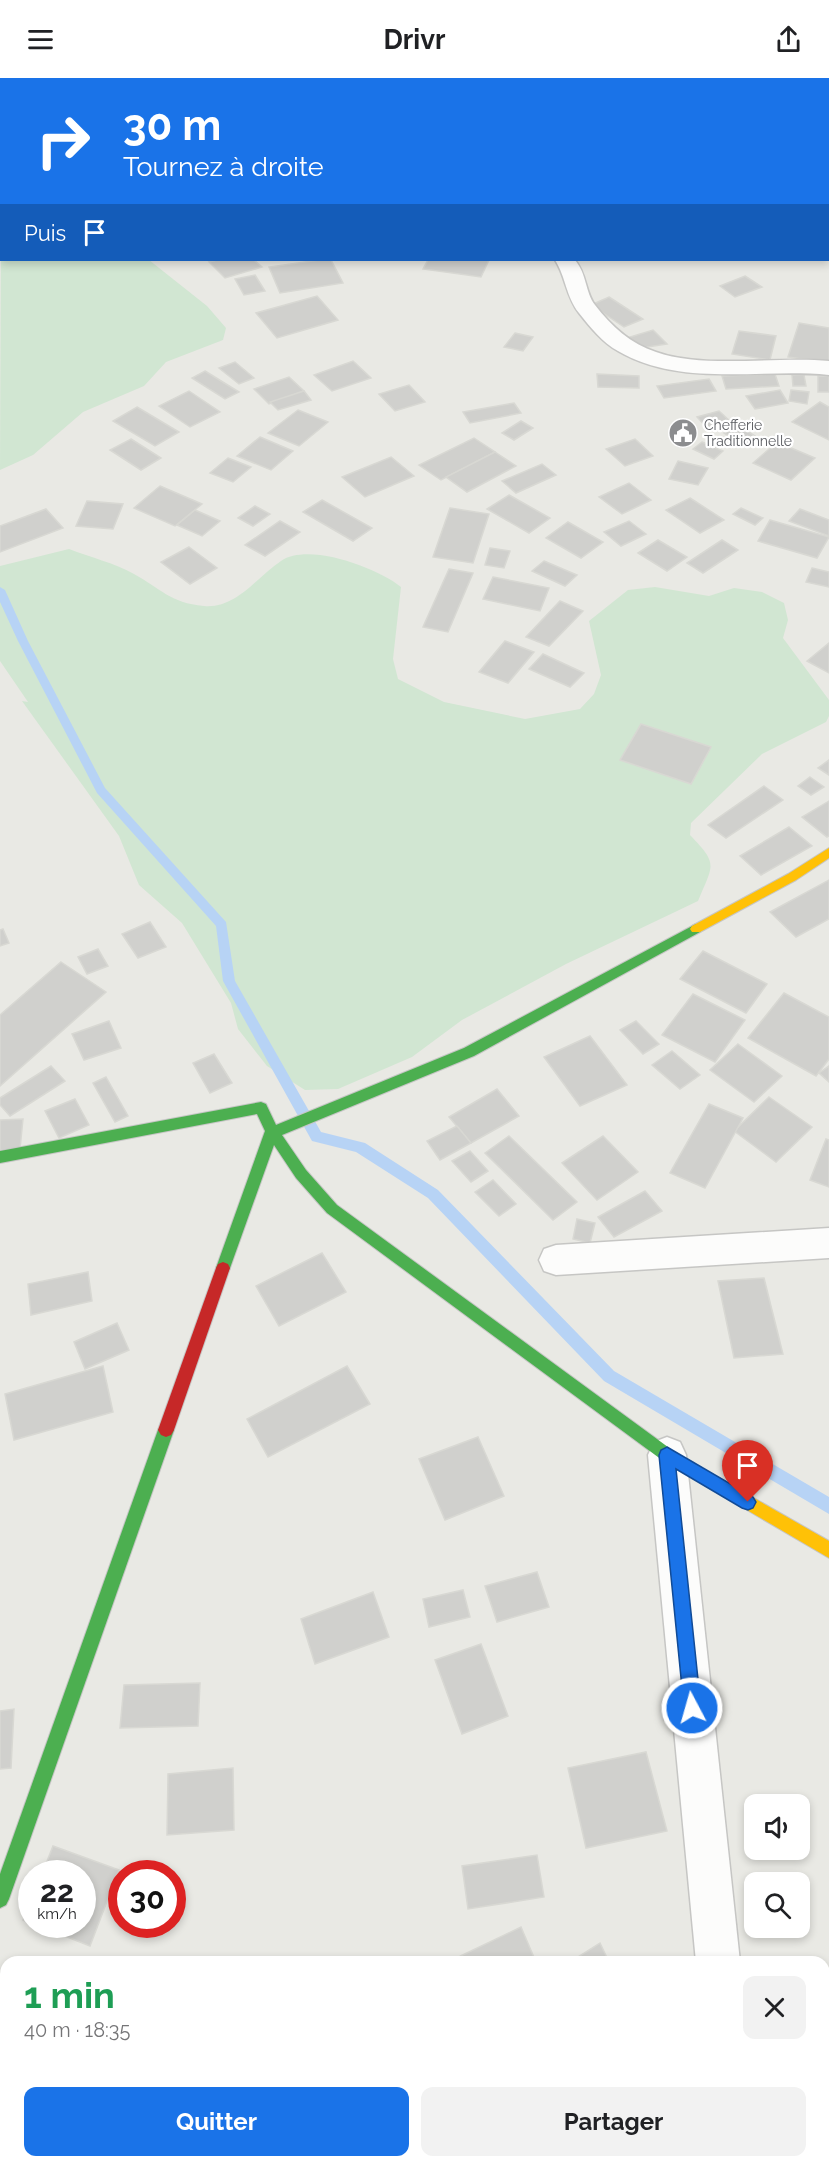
<!DOCTYPE html>
<html lang="fr">
<head>
<meta charset="utf-8">
<style>
  :root { --surface:#fff; --page:#f2f2f2; --text:#202124; --muted:#757577; --accent:#1a73e8 }
  body { margin:0; font-family:Raleway,sans-serif; background:var(--page); color:var(--text); height:100vh; display:flex; flex-direction:column; font-size:22px; white-space:nowrap }
  * { box-sizing:border-box; margin:0 }
  p { font-size:20px; color:var(--muted) }
  .icon { flex:none; width:33px; height:33px; fill:none; stroke:currentColor; stroke-width:2; stroke-linecap:round; stroke-linejoin:round }
  .map { position:relative; flex:1; overflow:hidden }
  .side { position:absolute; left:0px; top:1878px; width:830px; height:212px; display:flex; flex-direction:column; background:var(--surface); border-radius:18px 18px 0 0; box-shadow:0 3px 9px #0003 }
  .side>* { flex:none }
  .top-card { position:absolute; left:0px; top:0px; width:830px; height:183px; box-shadow:0 3px 9px #0003; background:#1a73e8; color:#fff; overflow:hidden }
  .tools { position:absolute; left:744px; top:1716px; display:grid; gap:12px }
  .tools a { display:grid; place-items:center; width:66px; height:66px; border-radius:12px; background:var(--surface); box-shadow:0 3px 9px #0003; font-size:30px }
  .speed { position:absolute; left:18px; top:1782px; display:flex; gap:12px; font-size:30px; font-weight:700; text-align:center }
  .speed>* { display:grid; place-content:center; width:78px; height:78px; border-radius:50%; background:var(--surface); box-shadow:0 3px 9px #0003; line-height:1 }
  .speed small { font-size:15px; font-weight:400 }
  .speed .limit { border:9px solid #d22; background:#fff; color:#111 }
  .pin { position:absolute; display:grid; place-items:center; width:51px; height:51px; color:#fff; margin:-62px -26px; border-radius:50% 50% 50% 0; rotate:-45deg; box-shadow:0 0 6px #0007 }
  .pin .icon { rotate:45deg }
  .me { position:absolute; width:66px; margin:-33px; rotate:354deg; stroke-linejoin:round; filter:drop-shadow(0 0 4px #0008) }
  .turn { display:flex; align-items:center; gap:21px; height:126px; padding:0 24px; font-size:27px }
  .turn .icon { width:78px; height:78px; stroke-width:2.5 }
  .turn b { display:block; font-size:42px; line-height:51px }
  .then { display:flex; align-items:center; height:57px; padding:0 24px; background:#0003; gap:12px; font-size:22px }
  .round { display:grid; place-items:center; flex:none; width:63px; height:63px; border-radius:12px; background:var(--page) }
  .overview { display:flex; align-items:center; justify-content:space-between; height:102px; padding:0 24px }
  h1 { font-size:36px; font-weight:700; line-height:45px; color:#1e9e55 }
  .primary-button { display:flex; gap:12px; margin-top:auto; padding:12px 24px }
  .primary-button a { flex:1; height:69px; border-radius:12px; background:var(--accent); color:#fff; font-size:24px; font-weight:700; line-height:69px; text-align:center }
  .primary-button a+a { background:var(--page); color:var(--text) }
  header { display:flex; justify-content:space-between; align-items:center; height:78px; padding:0 24px; background:var(--surface); font-size:27px; font-weight:700 }
  .map>svg:first-child { display:block }
</style>
</head>
<body>
<header><svg class="icon" aria-label="menu" viewBox="0 0 24 24"><path d="M4 6h16M4 12h16M4 18h16"/></svg>Drivr<svg class="icon" aria-label="share" viewBox="0 0 24 24"><path d="M12 15V3M7 8l5-5 5 5M5 13v7h14v-7"/></svg></header>
<div class="map">
<svg width="829" height="2089" viewBox="0 0 829 2089">
  <rect width="100%" height="100%" fill="#e9e9e4"/>
  <!-- green -->
  <g fill="#d1e6d2">
    <polygon points="1,137 2,182 149,182 207,228 226,250 223,262 166,284 144,308 83,334 33,377 0,392"/>
    <path d="M69,471C90,479 114,485 134,496C160,510 170,525 204,528C236,531 257,499 281,483C309,464 377,490 401,509L393,581L398,601L444,624L525,641L580,631L594,616L601,597L589,543L628,512L655,509L709,518L734,510L762,514L784,525L788,542L783,560L829,622V638L826,644L762,676L691,745L690,757C719,787 713,786 698,823L566,886L462,942L412,979L338,1011L305,1012L267,988L238,951L231,925L182,845L139,807L119,758L22,623L28,624L0,583V488Z"/>
  </g>
  <g fill="none" stroke-linecap="round" stroke-linejoin="round">
    <!-- stream -->
    <polygon fill="#b7d3f5" fill-rule="evenodd" points="0,509 5,512 28,563 105,710 226,844 235,903 321,1054 365,1065 438,1112 614,1293 829,1419 829,1436 604,1303 428,1120 356,1074 312,1063 223,903 216,848 97,715 18,563 0,524"/>
  </g>
  <!-- building -->
  <g fill="#d0d0cd" stroke="#d8d8d3" stroke-width="1.5">
    <polygon points="217,182 254,182 262,189 225,200 209,184"/>
    <polygon points="319,182 331,182 343,205 280,215 269,189"/>
    <polygon points="428,182 489,182 481,199 423,191"/>
    <polygon points="255,197 265,213 244,217 235,201"/>
    <polygon points="745,198 762,209 735,219 720,208"/>
    <polygon points="317,218 338,242 277,260 256,235"/>
    <polygon points="609,219 643,241 624,249 591,227"/>
    <polygon points="799,245 829,250 829,285 788,279"/>
    <polygon points="653,252 667,266 641,270 620,262"/>
    <polygon points="739,253 776,258 770,282 732,276"/>
    <polygon points="515,255 533,259 523,273 504,269"/>
    <polygon points="353,283 371,300 332,313 314,297"/>
    <polygon points="235,284 254,300 239,306 219,290"/>
    <polygon points="205,293 239,314 225,321 192,300"/>
    <polygon points="597,296 639,298 639,310 598,309"/>
    <polygon points="775,296 779,308 726,311 722,298"/>
    <polygon points="792,297 804,297 806,308 793,308"/>
    <rect x="818" y="298" width="11" height="16"/>
    <polygon points="289,299 304,313 269,326 254,311"/>
    <polygon points="709,301 716,313 664,320 657,308"/>
    <polygon points="409,307 425,324 395,333 379,316"/>
    <polygon points="780,312 788,325 755,331 746,318"/>
    <polygon points="791,312 809,314 807,326 789,323"/>
    <polygon points="189,313 220,334 190,349 159,328"/>
    <polygon points="304,313 311,322 278,332 270,324"/>
    <polygon points="820,324 829,329 829,362 792,344"/>
    <polygon points="514,325 521,335 470,345 463,334"/>
    <polygon points="137,329 179,354 155,368 113,343"/>
    <polygon points="298,332 328,344 299,368 268,355"/>
    <polygon points="719,333 733,346 710,353 697,339"/>
    <polygon points="521,343 533,350 514,362 502,355"/>
    <polygon points="738,347 758,360 744,368 724,355"/>
    <polygon points="260,359 293,373 271,392 237,378"/>
    <polygon points="474,360 495,374 441,402 419,387"/>
    <polygon points="131,361 161,380 141,392 110,372"/>
    <polygon points="635,361 653,378 625,388 606,371"/>
    <polygon points="702,364 723,373 714,381 693,371"/>
    <polygon points="777,364 815,380 791,402 753,385"/>
    <polygon points="495,374 516,388 467,414 446,399"/>
    <polygon points="391,379 414,398 365,419 342,399"/>
    <polygon points="228,380 251,389 233,404 210,395"/>
    <polygon points="678,383 708,390 698,407 669,401"/>
    <polygon points="542,386 556,397 516,415 502,403"/>
    <polygon points="629,405 651,422 622,436 599,419"/>
    <polygon points="160,408 202,426 175,448 134,430"/>
    <polygon points="509,417 550,440 529,455 487,431"/>
    <polygon points="690,420 724,442 700,455 666,432"/>
    <polygon points="322,422 372,450 353,463 303,434"/>
    <polygon points="87,423 123,426 113,451 76,448"/>
    <polygon points="255,428 270,436 253,448 238,440"/>
    <polygon points="450,430 489,436 473,485 433,479"/>
    <polygon points="741,430 763,440 755,447 733,436"/>
    <polygon points="46,431 63,450 0,474 0,448"/>
    <polygon points="800,431 829,442 829,458 789,443"/>
    <polygon points="195,432 220,443 202,458 177,447"/>
    <polygon points="770,442 829,459 817,480 758,463"/>
    <polygon points="280,443 300,454 265,478 245,467"/>
    <polygon points="629,443 646,456 621,468 604,454"/>
    <polygon points="568,444 603,464 581,480 546,460"/>
    <polygon points="658,462 687,479 667,493 638,475"/>
    <polygon points="722,462 738,472 703,495 687,485"/>
    <polygon points="189,469 217,490 190,506 161,484"/>
    <polygon points="490,470 510,473 504,490 485,487"/>
    <polygon points="544,483 577,497 565,508 532,493"/>
    <polygon points="812,490 829,494 829,509 806,504"/>
    <polygon points="449,491 473,495 448,554 423,549"/>
    <polygon points="493,499 549,510 540,533 483,521"/>
    <polygon points="560,523 583,533 549,568 526,559"/>
    <polygon points="505,563 534,574 508,605 479,594"/>
    <polygon points="829,565 829,595 807,583"/>
    <polygon points="543,576 584,595 570,609 529,591"/>
    <polygon points="641,646 711,669 691,706 620,682"/>
    <polygon points="829,682 829,697 818,690"/>
    <polygon points="810,699 824,709 811,717 798,708"/>
    <polygon points="764,708 783,722 726,760 708,747"/>
    <polygon points="829,723 829,758 827,759 802,739"/>
    <polygon points="789,749 812,768 761,797 740,778"/>
    <polygon points="829,802 829,841 796,859 770,834"/>
    <polygon points="150,844 166,869 138,880 122,856"/>
    <polygon points="3,851 9,865 0,868 0,852"/>
    <polygon points="98,871 108,888 87,896 78,879"/>
    <polygon points="703,873 767,906 746,935 680,901"/>
    <polygon points="61,884 106,914 0,1008 0,937"/>
    <polygon points="784,915 829,939 829,981 816,998 748,960"/>
    <polygon points="693,916 745,942 715,984 662,957"/>
    <polygon points="109,943 121,970 84,982 72,956"/>
    <polygon points="636,943 659,966 643,976 620,952"/>
    <polygon points="590,958 627,1007 580,1028 544,979"/>
    <polygon points="738,966 782,998 754,1024 710,992"/>
    <polygon points="672,973 700,997 680,1011 652,987"/>
    <polygon points="214,976 232,1005 210,1015 193,985"/>
    <polygon points="51,988 65,1003 10,1038 0,1027 0,1020"/>
    <polygon points="829,988 829,1004 819,995"/>
    <polygon points="106,999 128,1038 115,1044 93,1005"/>
    <polygon points="497,1011 519,1038 471,1065 449,1039"/>
    <polygon points="769,1019 812,1049 776,1084 734,1053"/>
    <polygon points="75,1021 89,1047 59,1060 45,1033"/>
    <polygon points="709,1026 743,1040 705,1110 670,1095"/>
    <polygon points="23,1041 20,1071 0,1072 0,1042"/>
    <polygon points="457,1048 471,1065 440,1082 427,1063"/>
    <polygon points="509,1058 577,1124 553,1142 485,1075"/>
    <polygon points="603,1058 638,1094 597,1122 562,1085"/>
    <polygon points="826,1061 829,1062 829,1109 810,1102"/>
    <polygon points="470,1073 488,1093 471,1104 452,1083"/>
    <polygon points="493,1102 516,1126 499,1138 475,1114"/>
    <polygon points="645,1113 662,1133 614,1159 598,1139"/>
    <polygon points="577,1141 595,1145 590,1165 573,1161"/>
    <polygon points="322,1175 346,1214 279,1248 256,1208"/>
    <polygon points="88,1194 92,1223 31,1237 28,1206"/>
    <polygon points="764,1200 783,1276 734,1280 718,1203"/>
    <polygon points="117,1245 129,1272 85,1291 74,1264"/>
    <polygon points="103,1288 113,1334 14,1362 5,1316"/>
    <polygon points="347,1288 370,1326 268,1379 247,1341"/>
    <polygon points="478,1359 504,1418 445,1442 419,1381"/>
    <polygon points="537,1494 549,1529 497,1544 485,1508"/>
    <polygon points="463,1512 470,1539 429,1549 423,1521"/>
    <polygon points="373,1514 389,1559 315,1586 301,1541"/>
    <polygon points="481,1566 508,1638 462,1656 435,1582"/>
    <polygon points="200,1605 198,1648 120,1650 124,1607"/>
    <polygon points="14,1631 11,1690 0,1691 0,1633"/>
    <polygon points="646,1674 667,1753 586,1770 568,1690"/>
    <polygon points="233,1690 234,1752 167,1757 168,1696"/>
    <polygon points="53,1768 119,1792 90,1868 34,1846 82,1846 82,1796 42,1796"/>
    <polygon points="537,1777 544,1819 468,1831 462,1788"/>
    <polygon points="32,1821 32,1846 23,1842"/>
    <polygon points="521,1849 536,1884 448,1884"/>
    <polygon points="600,1865 609,1884 570,1884"/>
    <polygon points="6,1948 6,1988 0,1987 0,1973"/>
    <polygon points="1,2019 6,2020 6,2068 0,2068"/>
  </g>
  <g fill="none" stroke-linecap="round" stroke-linejoin="round">
    <!-- street casing -->
    <g stroke="#c6c6c4" stroke-width="3">
      <g id="street">
        <polygon points="122,0 141,0 142,2 123,2"/>
        <polygon points="618,0 639,0 640,2 619,2"/>
        <rect x="828" y="70" width="1" height="13"/>
        <path d="M555,182H575C587,196 585,214 595,227C611,248 631,266 656,274C702,291 778,278 829,283V297C760,290 681,310 618,273C603,265 590,249 579,235C566,219 566,199 555,182Z"/>
        <polygon points="829,1150 829,1180 556,1197 544,1193 539,1182 544,1171 556,1167"/>
        <polygon points="667,1359 680,1364 686,1377 740,1884 696,1884 648,1377 654,1364"/>
        <polygon points="720,2084 768,2084 769,2089 721,2089"/>
      </g>
    </g>
    <!-- fast casing -->
    <g stroke="#c6c6c5" stroke-width="2">
      <g id="fast">
        <polygon points="664,0 678,0 662,2"/>
        <rect x="0" y="116" width="2" height="4"/>
        <polygon points="696,846 700,848 702,851 700,854 474,978 282,1057 306,1092 337,1127 672,1372 694,1385 697,1390 694,1395 689,1397 662,1382 327,1135 296,1100 274,1067 230,1190 228,1194 223,1196 218,1194 216,1190 265,1053 257,1036 0,1085 0,1073 261,1024 266,1026 276,1047 464,970"/>
        <polygon points="166,1345 171,1347 174,1352 9,1821 6,1827 0,1830 0,1796 158,1352 161,1347"/>
      </g>
    </g>
    <!-- slow casing -->
    <g stroke="#c6c6c5" stroke-width="2">
      <g id="slow">
        <polygon points="829,770 829,780 796,802 700,854 692,854 690,851 692,848 788,796"/>
        <polygon points="689,1383 829,1463 829,1480 684,1395 681,1390 684,1385"/>
      </g>
    </g>
    <!-- jam casing -->
    <g stroke="#c6c6c5" stroke-width="2">
      <polygon id="jam" points="223,1184 228,1186 230,1190 174,1352 171,1357 166,1359 161,1357 158,1352 216,1190 218,1186"/>
    </g>
    <!-- street -->
    <use href="#street" fill="#fcfcfb" fill-rule="evenodd"/>
    <!-- fast -->
    <use href="#fast" fill="#4caf50" fill-rule="evenodd"/>
    <!-- slow -->
    <use href="#slow" fill="#ffc107" fill-rule="evenodd"/>
    <!-- jam -->
    <use href="#jam" fill="#c62828" fill-rule="evenodd"/>
  </g>
  <!-- route -->
  <polygon fill="#1a73e8" stroke="#114b97" stroke-width="1.5" points="667,1369 753,1419 756,1424 753,1430 748,1432 742,1430 676,1391 701,1630 698,1636 692,1639 686,1636 684,1630 659,1377 661,1372"/>
  <!-- icons -->
  <defs>
    <g id="civic-disc" transform="scale(1.5)"><circle r="9.5" fill="#8c8d8f" stroke="#fff"/><path d="M-.6-6.5H3V-4.5H.6V-3L4-1V1h2V6H-6V1h2V-1L-.6-3ZM-1.2 2.5V6h2.4V2.5Z" fill="#fff"/></g>
  </defs>
  <g fill-rule="evenodd">
    <use href="#civic-disc" x="683" y="355"/>
  </g>
  <g text-anchor="middle" stroke-width="4.5" stroke-linejoin="round" paint-order="stroke">
    <!-- far-poi labels -->
    <g font-size="14" fill="#5a5c61" stroke="#fff" text-anchor="start">
      <text x="704" y="352">Chefferie<tspan x="704" dy="16">Traditionnelle</tspan></text>
    </g>
  </g>
</svg>
<div class="tools">
<a><svg class="icon" aria-label="sound" viewBox="0 0 24 24"><path d="M4 9h4l5-4v14l-5-4H4zM17 9q2 3 0 6"/></svg></a>
<a><svg class="icon" aria-label="search" viewBox="0 0 24 24"><circle cx="10" cy="10" r="6"/><path d="M15 15l6 6"/></svg></a>
</div>
<div class="speed"><div>22<small>km/h</small></div><div class="limit">30</div></div>
<div class="pin" style="left:748px;top:1424px;background:#d93025"><svg class="icon" aria-label="arrive" viewBox="0 0 24 24"><path d="M6 21V4h12l-3 4 3 4H6"/></svg></div>
<svg class="me" style="left:692px;top:1630px" viewBox="-20 -20 40 40"><circle r="17" fill="#1a73e8" stroke="#fff" stroke-width="3"/><path d="M0-11L8 9 0 5-8 9z" fill="#fff"/></svg>
<div class="top-card">
<div class="turn"><svg class="icon" aria-label="right" viewBox="0 0 24 24"><path d="M7 20v-9h11M14 6l5 5-5 5"/></svg><div><b>30 m</b>Tournez à droite</div></div>
<div class="then">Puis<svg class="icon" aria-label="arrive" viewBox="0 0 24 24"><path d="M6 21V4h12l-3 4 3 4H6"/></svg></div>
</div>
<section class="side">
<div class="overview"><div><h1>1 min</h1><p>40 m · 18:35</p></div><a class="round"><svg class="icon" aria-label="close" viewBox="0 0 24 24"><path d="M6 6l12 12M18 6L6 18"/></svg></a></div>
<div class="primary-button"><a>Quitter</a><a>Partager</a></div>
</section>
</div>
</body>
</html>
